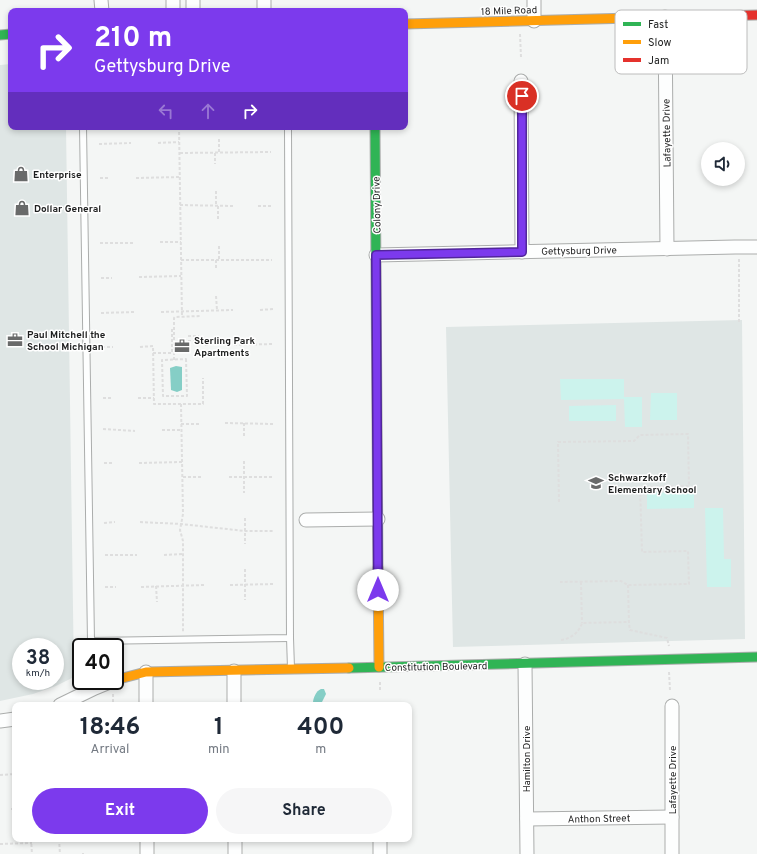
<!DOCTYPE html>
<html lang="en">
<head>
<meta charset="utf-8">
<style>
  :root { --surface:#fff; --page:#f6f6f7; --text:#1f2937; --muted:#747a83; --accent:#7c3aed }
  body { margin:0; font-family:Overpass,sans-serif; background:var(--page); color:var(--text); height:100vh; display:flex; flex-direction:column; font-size:15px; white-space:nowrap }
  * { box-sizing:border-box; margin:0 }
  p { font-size:13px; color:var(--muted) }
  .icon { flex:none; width:22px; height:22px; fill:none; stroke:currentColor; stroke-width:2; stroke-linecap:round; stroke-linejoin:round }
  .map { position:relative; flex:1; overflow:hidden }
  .side { position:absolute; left:12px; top:702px; width:400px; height:140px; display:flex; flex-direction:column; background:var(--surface); border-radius:8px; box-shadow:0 2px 6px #0003 }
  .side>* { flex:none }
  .hud { position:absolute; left:8px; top:8px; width:400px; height:122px; border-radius:8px; box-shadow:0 2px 6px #0003; background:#7c3aed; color:#fff; overflow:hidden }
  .controls { position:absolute; left:701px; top:142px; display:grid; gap:8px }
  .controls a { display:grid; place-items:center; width:44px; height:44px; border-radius:50%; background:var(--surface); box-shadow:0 2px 6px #0003; font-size:20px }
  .speed { position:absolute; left:12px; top:638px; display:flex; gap:8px; font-size:20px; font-weight:700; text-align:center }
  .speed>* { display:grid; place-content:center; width:52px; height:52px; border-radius:50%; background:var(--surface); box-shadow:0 2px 6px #0003; line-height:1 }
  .speed small { font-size:10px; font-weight:400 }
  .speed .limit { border:2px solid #111; border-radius:6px; background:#fff; color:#111 }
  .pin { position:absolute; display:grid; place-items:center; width:34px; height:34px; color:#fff; margin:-17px; border:2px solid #fff; border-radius:50%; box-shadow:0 1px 4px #0007 }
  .me { position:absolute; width:44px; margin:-22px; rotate:0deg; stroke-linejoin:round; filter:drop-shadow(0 0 3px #0008) }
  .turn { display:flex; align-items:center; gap:14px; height:84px; padding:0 20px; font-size:18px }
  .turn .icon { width:52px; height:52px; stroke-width:2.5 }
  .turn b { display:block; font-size:28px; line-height:34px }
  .lanes { display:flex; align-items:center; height:38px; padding:0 20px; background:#0003; justify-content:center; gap:20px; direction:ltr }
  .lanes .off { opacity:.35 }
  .eta { display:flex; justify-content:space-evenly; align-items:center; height:68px; text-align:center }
  .eta b { font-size:24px; font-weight:700; line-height:28px }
  .button { display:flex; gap:8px; margin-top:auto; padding:8px 20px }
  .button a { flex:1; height:46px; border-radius:24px; background:var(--accent); color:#fff; font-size:16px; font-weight:700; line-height:46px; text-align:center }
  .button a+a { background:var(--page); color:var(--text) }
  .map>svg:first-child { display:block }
</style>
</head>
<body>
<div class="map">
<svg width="757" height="854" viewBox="0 0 757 854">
  <rect width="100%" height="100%" fill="#f4f6f5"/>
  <!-- built -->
  <g fill="#dfe6e5" fill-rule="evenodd">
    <path d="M11,64V127H66L74,677L56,686L33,694L0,701V65ZM21,647H55V681H21Z"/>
    <polygon points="742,320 745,639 453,647 446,327"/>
  </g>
  <!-- green -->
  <g fill="#ccf3ed">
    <polygon points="560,379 624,379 624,397 642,397 642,427 625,427 624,399 561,400"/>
    <polygon points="651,393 677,393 677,420 650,420"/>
    <polygon points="616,405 616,421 569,421 569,406"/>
    <polygon points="694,492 694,508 647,509 647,493"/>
    <polygon points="705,508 723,508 724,559 731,559 731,587 707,587"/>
  </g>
  <!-- water -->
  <g fill="#85cec6">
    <polygon points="176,366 182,367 182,390 177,392 171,390 170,368"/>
    <path d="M321,689H324L326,694L321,704L315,705L313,703C313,698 316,691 321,689Z"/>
  </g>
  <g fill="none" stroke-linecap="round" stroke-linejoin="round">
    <!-- lane casing -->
    <g stroke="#abadac" stroke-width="8">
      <g id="lane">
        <polyline points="83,127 91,641 290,638 288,127"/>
        <polyline points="290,638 291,668"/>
      </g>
    </g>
    <!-- street casing -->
    <g stroke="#abadac" stroke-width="15">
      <g id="street">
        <polyline points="101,0 102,11"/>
        <polyline points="173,0 173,11"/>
        <polyline points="193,0 193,11"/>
        <polyline points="264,0 264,11"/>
        <polyline points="534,0 534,21"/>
        <polyline points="665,17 667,249"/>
        <polyline points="521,81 522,252"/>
        <polyline points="376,255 735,247 757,247"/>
        <polyline points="306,520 378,519"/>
        <polyline points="525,664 527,854"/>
        <polyline points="146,672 146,705"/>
        <polyline points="60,705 95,688 112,681"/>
        <polyline points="234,705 234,671"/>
        <polyline points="0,721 15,719"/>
        <polyline points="527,819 672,817"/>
        <polyline points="147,839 147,854"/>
        <polyline points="235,839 235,854"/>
        <polyline points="380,839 380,854"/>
        <polyline points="672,854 672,706"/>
      </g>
    </g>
    <!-- fast casing -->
    <g stroke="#abadac" stroke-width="11">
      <g id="fast">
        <polyline points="0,35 11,34"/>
        <polyline points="375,127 378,568"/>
        <polyline points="349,668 757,657"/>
      </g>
    </g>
    <!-- slow casing -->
    <g stroke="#abadac" stroke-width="11">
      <g id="slow">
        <polyline points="405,24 670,17"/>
        <polyline points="378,568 379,667"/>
        <polyline points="115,680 146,672 349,668"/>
      </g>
    </g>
    <!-- jam casing -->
    <g stroke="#abadac" stroke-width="11">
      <polyline id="jam" points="670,17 757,15"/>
    </g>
    <!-- path -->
    <g stroke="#dedede" stroke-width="2" stroke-dasharray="3 2" stroke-linecap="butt">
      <polyline points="520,34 521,57"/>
      <polyline points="179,127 182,317"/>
      <polyline points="219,139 219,152"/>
      <polyline points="158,143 179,142"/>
      <polyline points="99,144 131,143"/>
      <polyline points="180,153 271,152"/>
      <polyline points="215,153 215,164"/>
      <polyline points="100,178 110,178"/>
      <polyline points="136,178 180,177"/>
      <polyline points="216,191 216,206"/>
      <polyline points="180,205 233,206"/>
      <polyline points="218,206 218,220"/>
      <polyline points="258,206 272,206"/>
      <polyline points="160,242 181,242"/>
      <polyline points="100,243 135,243"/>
      <polyline points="219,246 219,260"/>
      <polyline points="739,259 739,322"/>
      <polyline points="181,260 272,260"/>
      <polyline points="216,260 216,269"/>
      <polyline points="139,277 181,276"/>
      <polyline points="101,278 112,278"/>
      <polyline points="216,296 217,310"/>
      <polyline points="260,310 273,309"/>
      <polyline points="161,312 233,310"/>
      <polyline points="101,313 135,312"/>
      <polyline points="188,336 199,336"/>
      <polyline points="188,341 199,341"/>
      <polyline points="205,345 209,345"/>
      <polyline points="234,345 273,344"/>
      <polyline points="102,347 113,347"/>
      <polyline points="140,347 153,346 154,404 203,404 203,378"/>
      <polyline points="153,353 172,353 172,329 174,329"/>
      <polygon points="186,359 187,396 163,396 162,360"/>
      <polyline points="174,360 174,318 175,317 201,316"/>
      <polyline points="103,398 113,398"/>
      <polyline points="138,398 154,398"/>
      <polyline points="181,404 183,514 180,530 183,541 183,633"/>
      <polyline points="225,423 274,424"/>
      <polyline points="244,423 244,436"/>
      <polyline points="181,424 201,424"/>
      <polyline points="103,429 135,431"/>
      <polyline points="162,430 181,430"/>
      <polyline points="244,461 244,493"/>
      <polyline points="104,463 113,463"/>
      <polyline points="139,463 182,462"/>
      <polyline points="183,477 203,477"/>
      <polyline points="229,477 274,477"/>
      <polyline points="559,502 558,442 634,441 640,435 688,434 689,486 640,487 642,552 688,551 689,584 628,585 621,581 560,582"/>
      <polyline points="245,518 245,544"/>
      <polyline points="140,522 181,524 245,531 274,531"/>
      <polyline points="104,523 115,522"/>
      <polyline points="105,555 137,555"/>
      <polyline points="164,555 183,554"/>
      <polyline points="245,569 245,600"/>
      <polyline points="581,582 582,623"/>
      <polyline points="230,585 274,584"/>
      <polyline points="628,585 629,624 630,630 667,638 669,646"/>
      <polyline points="156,586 157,602"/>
      <polyline points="105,587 116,587"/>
      <polyline points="141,587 204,585"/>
      <path d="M561,640C570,639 579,633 582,623L628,622"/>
      <polyline points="669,672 670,690"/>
      <polyline points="380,690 380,682"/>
      <polyline points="113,694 113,705"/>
      <polyline points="0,775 15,774"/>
      <polyline points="11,809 15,809"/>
      <polyline points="31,839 32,854"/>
      <polyline points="59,839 60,854"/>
      <polyline points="0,844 32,843"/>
      <polyline points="83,853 83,854"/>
    </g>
    <!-- lane -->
    <use href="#lane" stroke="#fdfefe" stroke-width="6"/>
    <!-- street -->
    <use href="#street" stroke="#fdfefe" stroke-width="13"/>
    <!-- fast -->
    <use href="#fast" stroke="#30b455" stroke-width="9"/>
    <!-- slow -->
    <use href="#slow" stroke="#ff9f0a" stroke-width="9"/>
    <!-- jam -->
    <use href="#jam" stroke="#e5322d" stroke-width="9"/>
  </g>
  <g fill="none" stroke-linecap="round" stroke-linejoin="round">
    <!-- route casing -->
    <g stroke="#51269a" stroke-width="10">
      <polyline id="route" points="378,590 376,255 522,252 522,96"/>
    </g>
    <!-- route -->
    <use href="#route" stroke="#7c3aed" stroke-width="7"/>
  </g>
  <!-- icons -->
  <defs>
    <g id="shop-bare" transform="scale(1.2)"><path d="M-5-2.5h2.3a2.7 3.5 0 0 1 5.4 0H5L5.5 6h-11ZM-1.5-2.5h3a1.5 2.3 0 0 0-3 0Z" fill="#696a6a" stroke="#fff" stroke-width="2.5" paint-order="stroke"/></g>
    <g id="office-bare" transform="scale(1.2)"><path d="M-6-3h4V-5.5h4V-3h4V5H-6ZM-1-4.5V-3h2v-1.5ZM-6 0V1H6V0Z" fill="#696a6a" stroke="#fff" stroke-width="2.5" paint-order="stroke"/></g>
    <g id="school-bare" transform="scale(1.2)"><path d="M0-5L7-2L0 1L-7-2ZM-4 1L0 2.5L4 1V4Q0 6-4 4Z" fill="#696a6a" stroke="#fff" stroke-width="2.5" paint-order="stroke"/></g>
  </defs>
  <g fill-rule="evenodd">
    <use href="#shop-bare" x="21" y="174"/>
    <use href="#shop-bare" x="22" y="208"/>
    <use href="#office-bare" x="15" y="340"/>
    <use href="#office-bare" x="182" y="346"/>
    <use href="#school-bare" x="596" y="483"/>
  </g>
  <g text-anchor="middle" stroke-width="3" stroke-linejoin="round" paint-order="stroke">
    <!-- street labels -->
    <g font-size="10" fill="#1e1f1f" stroke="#fff">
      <text transform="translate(509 10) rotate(-2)" y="4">18 Mile Road</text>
      <text transform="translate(666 133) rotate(-91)" y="4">Lafayette Drive</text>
      <text transform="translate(376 205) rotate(-91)" y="4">Colony Drive</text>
      <text transform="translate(579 250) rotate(-1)" y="4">Gettysburg Drive</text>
      <text transform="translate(436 666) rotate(-1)" y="4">Constitution Boulevard</text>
      <text transform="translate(526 759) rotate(-90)" y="4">Hamilton Drive</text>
      <text transform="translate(672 780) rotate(-90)" y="4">Lafayette Drive</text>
      <text transform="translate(599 818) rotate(-1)" y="4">Anthon Street</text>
    </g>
    <!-- poi labels -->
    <g font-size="10" font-weight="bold" fill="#1e1f1f" stroke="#fff" text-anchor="start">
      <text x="33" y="178">Enterprise</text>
      <text x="34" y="212">Dollar General</text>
      <text x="27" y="338">Paul Mitchell the<tspan x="27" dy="12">School Michigan</tspan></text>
      <text x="194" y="344">Sterling Park<tspan x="194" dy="12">Apartments</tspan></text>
      <text x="608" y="481">Schwarzkoff<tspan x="608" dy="12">Elementary School</tspan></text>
    </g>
  </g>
  <!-- legend -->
  <rect x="615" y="10" width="132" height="64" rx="6" fill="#fff" stroke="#bcbcbc" stroke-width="1"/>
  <rect x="623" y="22" width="18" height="4" fill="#30b455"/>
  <rect x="623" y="40" width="18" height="4" fill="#ff9f0a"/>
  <rect x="623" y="58" width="18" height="4" fill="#e5322d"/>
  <g font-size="11" fill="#1e1f1f">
    <text x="648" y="28">Fast</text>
    <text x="648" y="46">Slow</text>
    <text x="648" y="64">Jam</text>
  </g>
</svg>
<div class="controls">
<a><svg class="icon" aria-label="sound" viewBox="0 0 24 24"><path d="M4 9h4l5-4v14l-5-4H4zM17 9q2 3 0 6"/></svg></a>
</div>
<div class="speed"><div>38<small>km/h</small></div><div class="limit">40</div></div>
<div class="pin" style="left:522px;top:96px;background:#d93025"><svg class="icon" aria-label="arrive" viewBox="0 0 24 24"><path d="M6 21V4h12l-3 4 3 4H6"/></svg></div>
<svg class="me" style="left:378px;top:590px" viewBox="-20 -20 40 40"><circle r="19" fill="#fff"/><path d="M0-13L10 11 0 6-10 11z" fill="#7c3aed"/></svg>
<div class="hud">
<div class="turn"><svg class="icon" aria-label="right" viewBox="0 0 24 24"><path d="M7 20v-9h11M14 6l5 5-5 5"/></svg><div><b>210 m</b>Gettysburg Drive</div></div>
<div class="lanes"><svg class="icon off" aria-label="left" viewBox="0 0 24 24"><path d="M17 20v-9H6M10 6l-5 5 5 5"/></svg><svg class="icon off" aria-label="ahead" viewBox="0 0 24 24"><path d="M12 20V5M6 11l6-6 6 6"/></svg><svg class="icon" aria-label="right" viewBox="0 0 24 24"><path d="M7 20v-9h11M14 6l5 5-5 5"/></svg></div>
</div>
<section class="side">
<div class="eta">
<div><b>18:46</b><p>Arrival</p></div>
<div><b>1</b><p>min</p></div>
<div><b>400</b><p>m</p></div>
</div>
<div class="button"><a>Exit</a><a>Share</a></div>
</section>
</div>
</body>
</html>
